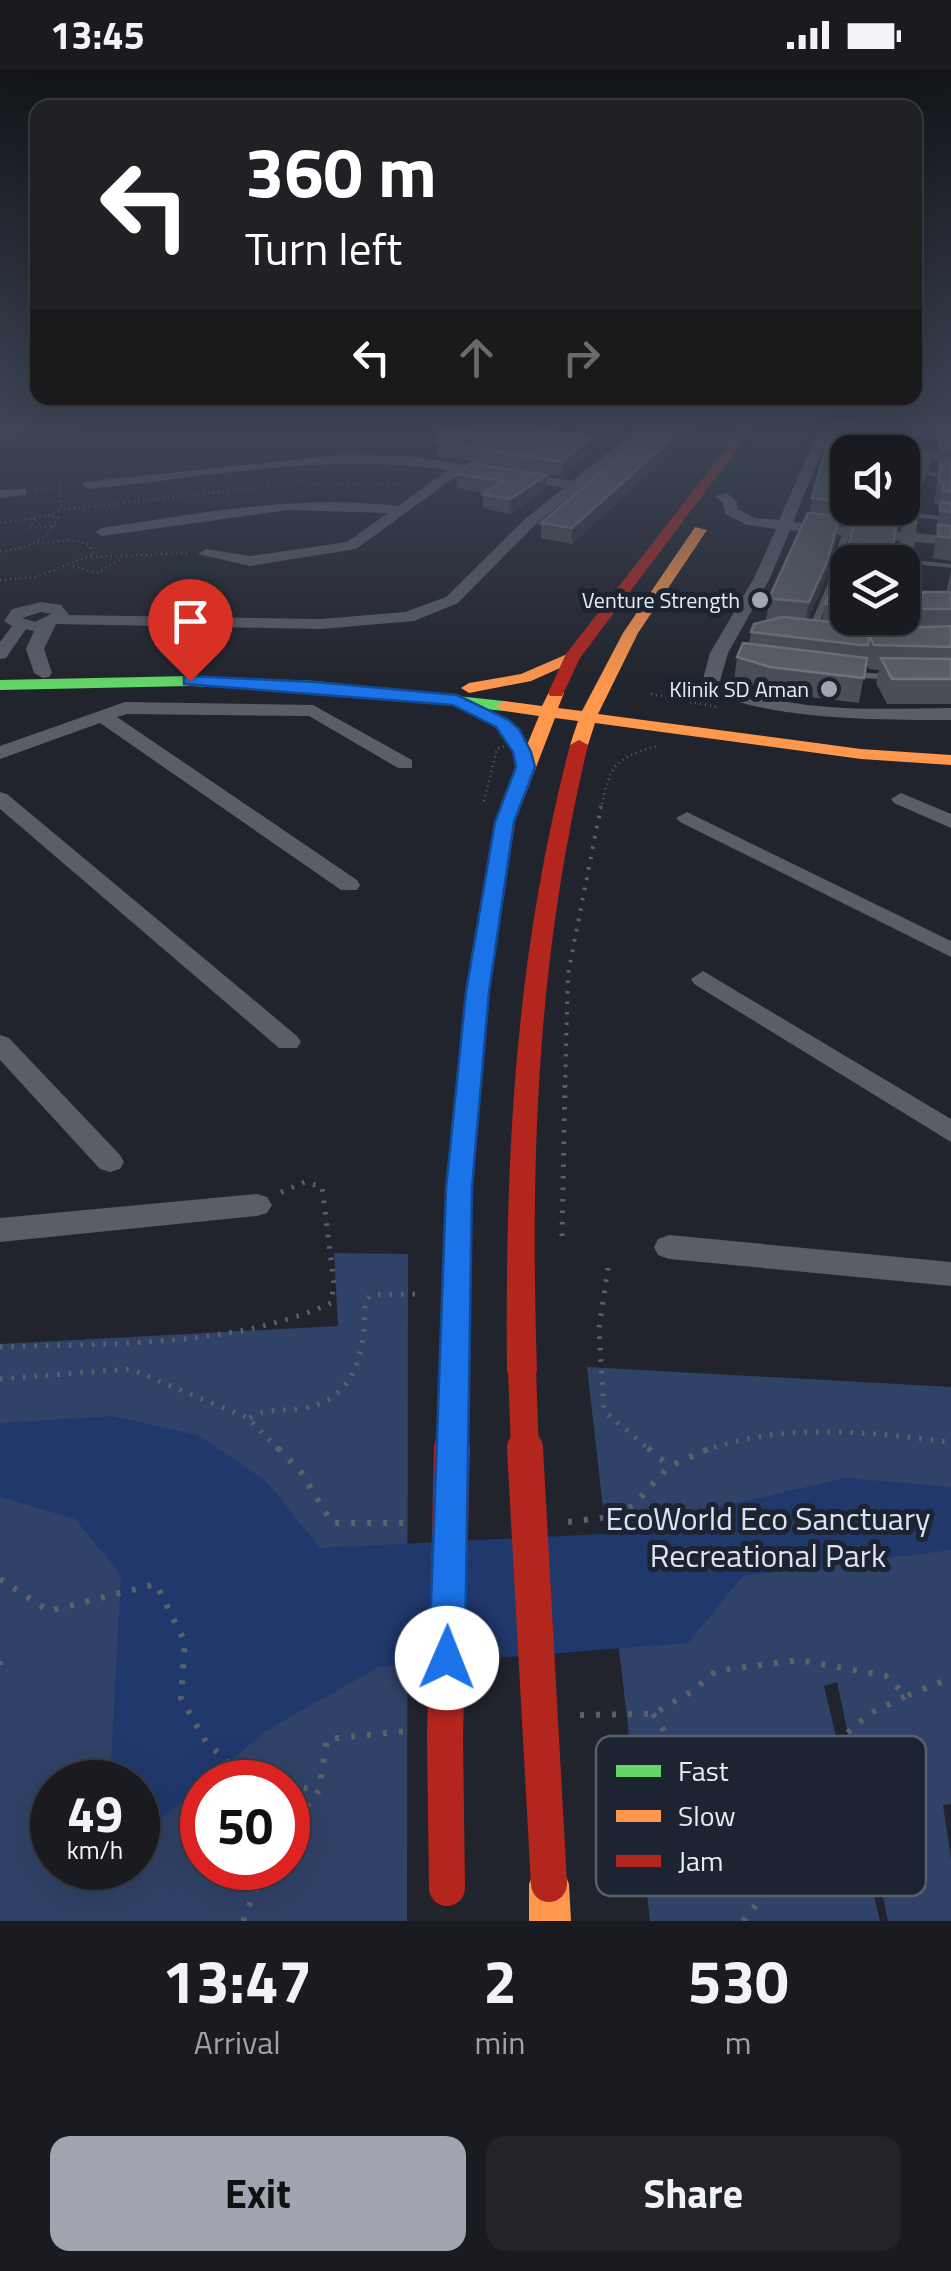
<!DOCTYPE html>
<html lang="en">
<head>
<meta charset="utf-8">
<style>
  :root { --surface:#191b21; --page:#22242a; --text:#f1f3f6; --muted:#9fa1a5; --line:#37393f; --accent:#a1a5af }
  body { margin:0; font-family:"Titillium Web",sans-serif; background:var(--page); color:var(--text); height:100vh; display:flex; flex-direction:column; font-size:38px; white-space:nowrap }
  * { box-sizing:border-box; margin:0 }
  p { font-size:32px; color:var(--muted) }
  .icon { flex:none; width:55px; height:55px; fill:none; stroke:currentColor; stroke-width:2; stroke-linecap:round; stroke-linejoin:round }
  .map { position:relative; height:1851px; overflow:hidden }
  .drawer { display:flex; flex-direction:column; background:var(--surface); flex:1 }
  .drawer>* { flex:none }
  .guide { position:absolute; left:30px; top:30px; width:892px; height:305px; border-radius:20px; box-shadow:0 10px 40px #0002,0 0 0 2px var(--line); background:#202124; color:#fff; overflow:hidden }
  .fabs { position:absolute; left:830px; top:365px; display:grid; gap:20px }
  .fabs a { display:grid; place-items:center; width:90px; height:90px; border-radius:20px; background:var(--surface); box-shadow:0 10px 40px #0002,0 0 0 2px var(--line); font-size:50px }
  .speed { position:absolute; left:30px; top:1690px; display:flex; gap:20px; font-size:50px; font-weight:700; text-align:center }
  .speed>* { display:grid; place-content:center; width:130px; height:130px; border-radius:50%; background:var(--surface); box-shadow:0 10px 40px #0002,0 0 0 2px var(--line); line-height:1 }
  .speed small { font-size:25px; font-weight:400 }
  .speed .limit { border:15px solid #d22; background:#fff; color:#111 }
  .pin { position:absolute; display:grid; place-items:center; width:85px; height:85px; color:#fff; margin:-102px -42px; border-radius:50% 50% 50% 0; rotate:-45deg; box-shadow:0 0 10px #0007 }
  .pin .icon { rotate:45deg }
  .me { position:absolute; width:110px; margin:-55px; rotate:1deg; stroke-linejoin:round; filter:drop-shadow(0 0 8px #0008) }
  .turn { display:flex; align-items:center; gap:35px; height:210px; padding:0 50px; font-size:45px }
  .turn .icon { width:130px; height:130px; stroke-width:2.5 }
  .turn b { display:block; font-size:70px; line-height:85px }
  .lanes { display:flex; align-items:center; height:95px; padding:0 50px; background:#0003; justify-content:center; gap:50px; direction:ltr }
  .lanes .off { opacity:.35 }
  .eta { display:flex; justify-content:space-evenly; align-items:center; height:170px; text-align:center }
  .eta b { font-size:60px; font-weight:700; line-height:70px }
  .action { display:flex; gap:20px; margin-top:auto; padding:20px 50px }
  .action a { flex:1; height:115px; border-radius:20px; background:var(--accent); color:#111; font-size:40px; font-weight:700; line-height:115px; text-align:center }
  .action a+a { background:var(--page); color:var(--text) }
  .status { display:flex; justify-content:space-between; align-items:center; height:70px; padding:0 50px; background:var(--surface); direction:ltr }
  .status svg { height:28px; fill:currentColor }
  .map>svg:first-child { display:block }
</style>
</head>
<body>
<div class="status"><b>13:45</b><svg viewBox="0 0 49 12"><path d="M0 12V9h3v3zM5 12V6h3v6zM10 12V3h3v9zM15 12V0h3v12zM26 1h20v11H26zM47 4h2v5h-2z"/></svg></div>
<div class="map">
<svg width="951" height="1851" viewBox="0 0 951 1851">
  <rect width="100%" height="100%" fill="#21242c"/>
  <!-- green -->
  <g fill="#314268" fill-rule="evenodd">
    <path d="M334,1183L408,1184L407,1851H0V1274L338,1256ZM52,1712H138V1798H52ZM202,1712H288V1798H202Z"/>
    <polygon points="587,1297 951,1317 951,1734 943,1735 951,1789 951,1851 888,1851 837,1612 824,1616 880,1851 650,1851"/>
  </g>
  <!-- water -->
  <polygon fill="#21386d" points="112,1346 198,1365 266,1411 320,1478 661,1461 715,1438 845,1408 951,1417 951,1480 743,1506 688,1573 379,1597 267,1660 143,1764 138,1761 138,1712 110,1712 121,1505 75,1449 0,1427 0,1353"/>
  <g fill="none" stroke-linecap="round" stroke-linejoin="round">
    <!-- path-far3 -->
    <g stroke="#5c6068" stroke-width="2.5" stroke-dasharray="1 4" stroke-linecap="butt">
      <polyline points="35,419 71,416"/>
      <polyline points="59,440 299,413 407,415"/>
      <polyline points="34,449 30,458 56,456"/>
      <polyline points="0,453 48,446 61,439 60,417"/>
      <path d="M0,481C26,479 46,473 58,448L48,446"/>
      <polyline points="91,487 190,483"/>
      <polyline points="73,496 97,503 122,488"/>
      <polyline points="0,510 36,507 94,484 89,475 75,470 35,474"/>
      <polyline points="651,624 717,637"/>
      <polyline points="484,731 497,679 508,675"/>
      <path d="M601,739C610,694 614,689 657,676"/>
    </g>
    <!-- path-far2 -->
    <polyline stroke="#5c6068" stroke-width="4" stroke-dasharray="2.5 8" stroke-linecap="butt" points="565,1018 568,904 601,736"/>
    <!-- path-far1 -->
    <g stroke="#5c6068" stroke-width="5" stroke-dasharray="2.5 9" stroke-linecap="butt">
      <polyline points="562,1166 565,1015"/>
      <polyline points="608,1198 599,1258 604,1341 651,1381"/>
      <path d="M0,1277C108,1273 231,1278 331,1233L334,1214L322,1117L305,1112L275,1125"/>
      <polyline points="0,1309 130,1299 248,1348 280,1381"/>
      <path d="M250,1348C268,1337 285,1342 304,1338C359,1328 365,1277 365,1231L371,1225L421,1224"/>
      <path d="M703,1381C784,1352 868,1362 951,1372"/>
    </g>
    <!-- path -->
    <g stroke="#5c6068" stroke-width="6" stroke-dasharray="4 12" stroke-linecap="butt">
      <polyline points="278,1378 301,1402 332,1453 409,1453"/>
      <polyline points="648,1378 668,1395"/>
      <polyline points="568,1452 617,1446 634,1435 668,1397 710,1378"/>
      <polyline points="0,1509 49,1541 156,1514 185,1572 181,1628 206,1672 244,1707 276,1712"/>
      <polyline points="0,1591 0,1597"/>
      <polyline points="653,1644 667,1665 727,1726 783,1805"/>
      <polyline points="580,1645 653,1644 691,1622 716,1601 799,1590 886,1606 906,1626 951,1608"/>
      <polyline points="288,1715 317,1720"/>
      <polyline points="288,1762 319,1720 327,1669 406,1661"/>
      <polyline points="243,1851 264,1798"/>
      <polyline points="743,1851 816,1761 828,1680 869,1644 906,1626"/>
    </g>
    <!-- lane -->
    <g fill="#595e67" fill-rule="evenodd">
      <polygon points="62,357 71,357 44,370 39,369"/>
      <polygon points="904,361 951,368 951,372 902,364"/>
      <polygon points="920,400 951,405 951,409 918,403 917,402"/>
      <polygon points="849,438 857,438 835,516 815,562 808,564 807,562 827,516"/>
      <polygon points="910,443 951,447 951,451 913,447 910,447"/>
      <polygon points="904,489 951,494 951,498 907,493 904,493"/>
      <rect x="902" y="538" width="49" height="4"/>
      <polygon points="849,602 894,604 898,607 894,610 846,607 846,603"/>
    </g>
    <!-- street -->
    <g fill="#595e67" fill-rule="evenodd">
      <polygon points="598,357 631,357 549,372 543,368"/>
      <path d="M641,357H655L536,454L458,533L414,551L321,559L56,554L44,579L52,603L49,607L43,608L34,603L26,579L34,561L26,559L6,588L0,589V572L12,556L4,551L12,539L41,532L61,535L69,545L321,549L405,542L446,527L526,448L564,418L462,402L356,479L250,496L198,484L206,479L250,486L347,472L388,443L288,440L102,466L95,462L102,458C201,443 298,424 398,436L448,400C330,382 207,407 89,419L82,415L84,412L338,385L408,386L572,411ZM41,542L51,544L35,552L22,548Z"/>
      <path d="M820,357H832L793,452L901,462L908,416L919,387L873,377L879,373L951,384V392L932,389L922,416L916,463L951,467V475L915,472L910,510L902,515V492H897L900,471L790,460L770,508L728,583L720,611C786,644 878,639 951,638V650C895,650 741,651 702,613L710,583L754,508L776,459L747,455L725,444L723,433L715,426L727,423L737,432V439L755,448L779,450Z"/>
      <polygon points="26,419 26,425 0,428 0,420"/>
      <polygon points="882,548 898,548 888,572 879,577 870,572"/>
      <polygon points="125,632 313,635 412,690 412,698 398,698 309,646 127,644 117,647 357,810 360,815 357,820 341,820 100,653 0,689 0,676"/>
      <polygon points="0,722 7,724 297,966 301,972 297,978 279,978 0,739"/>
      <polygon points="901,723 951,744 951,758 894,733 891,729"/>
      <polygon points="687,742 951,871 951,887 680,752 676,748"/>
      <polygon points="703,901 951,1049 951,1072 694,914 691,909"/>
      <polygon points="0,965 9,968 120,1085 124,1092 120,1099 110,1102 100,1099 0,990"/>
      <polygon points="257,1124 267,1127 272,1135 267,1143 257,1146 0,1172 0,1148"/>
      <polygon points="669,1165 951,1192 951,1216 669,1189 658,1185 654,1177 658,1169"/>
    </g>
    <!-- fast -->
    <polygon fill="#63d668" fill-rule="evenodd" points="190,606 315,611 504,631 512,636 504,641 315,621 190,616 0,620 0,610"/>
    <!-- slow -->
    <g fill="#ff974d" fill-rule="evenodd">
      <polygon points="695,457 707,460 638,563 598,644 861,679 951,685 951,695 861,689 595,653 588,675 579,680 570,675 578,651 555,648 515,752 489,922 472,1118 469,1296 465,1305 454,1309 443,1305 439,1296 446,1118 467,922 495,752 539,646 504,641 496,636 504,631 542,636 550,620 556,618 564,623 558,638 582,641 623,563"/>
      <polygon points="572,582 578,584 578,590 531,611 469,623 461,618 469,613 521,604"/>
      <polygon points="549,1794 563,1800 569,1814 571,1851 529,1851 529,1814 535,1800"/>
    </g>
    <!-- jam -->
    <g fill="#b3261e" fill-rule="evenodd">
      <polygon points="743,357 754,357 580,588 562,626 550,626 548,623 566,584"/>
      <path d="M579,670L588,675C537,888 530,1084 537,1301L533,1310L522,1314L511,1310L507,1301C505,1083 515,887 570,675Z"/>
    </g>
    <!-- jam-bridge-far1 -->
    <g stroke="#b3261e" stroke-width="28">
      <polyline points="522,1301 525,1381"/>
      <polyline points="452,1381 454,1296"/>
    </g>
    <!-- jam-bridge -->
    <g stroke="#b3261e" stroke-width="36">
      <polyline points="525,1378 549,1814"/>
      <polyline points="447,1818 445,1667 452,1378"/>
    </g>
  </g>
  <!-- wall -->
  <g fill="#4b4e55">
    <polygon points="451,357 521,357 589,381 561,406 438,386 437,372 453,361"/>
    <polygon points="654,357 697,357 674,381 572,474 541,468 541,453"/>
    <polygon points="843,357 923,357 922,360 919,360 914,375 848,382 848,438 841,453 839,453 837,468 823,515 808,549 822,551 825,534 843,494 859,438 898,438 890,492 848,492 848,548 870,548 865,560 915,558 923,522 946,522 951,500 951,634 887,634 876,613 879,600 869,599 866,594 859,633 767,622 734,612 737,587 749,574 751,562 768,550 766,549 770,526 810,443 812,428"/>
    <polygon points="938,357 951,357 951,491 933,488 939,442 938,434 934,433 939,399 937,399 940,379 937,378 940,363 938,362"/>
    <polygon points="456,404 546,419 510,444 483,438 483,424 484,423 457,418"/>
  </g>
  <!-- shaded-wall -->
  <g fill="#33363d">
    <polygon points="685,357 697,357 674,381 572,474 572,458"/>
    <polygon points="590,368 589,381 561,406 562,392"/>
    <polygon points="547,405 546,419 510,444 510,429"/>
    <polygon points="848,424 848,438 841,453 845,431"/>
    <polygon points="840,446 837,468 823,515 805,556 809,532"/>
  </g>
  <!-- building -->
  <g fill="#5b5f66" stroke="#71757d" stroke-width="2.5">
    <polygon points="463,357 521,357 590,368 562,392 437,372 438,360 468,362"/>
    <polygon points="654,357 685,357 572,458 541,453"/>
    <polygon points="835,358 911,369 902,416 902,382 848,382 848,424 845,431 812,428 828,371"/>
    <polygon points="941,374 951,375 951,380 941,379"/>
    <polygon points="941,390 951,392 951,422 942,421 943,413 939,412"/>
    <polygon points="471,393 547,405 510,429 483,424 503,411 456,404"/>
    <polygon points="941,432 951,433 951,442 940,440"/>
    <polygon points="808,443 840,446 827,492 809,532 775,529 770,526"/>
    <polygon points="856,448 897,452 892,481 888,492 848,492 848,536 825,534 843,494"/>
    <polygon points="938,455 951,456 951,468 938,466"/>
    <polygon points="923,522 951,522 951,539 918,539"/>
    <polygon points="782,547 863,555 861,560 951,556 951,577 874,575 869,566 868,575 861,575 751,562 754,554"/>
    <polygon points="743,573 867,588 864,608 770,597 737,587"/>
    <polygon points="881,588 951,589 951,609 892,609"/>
  </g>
  <!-- sky -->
  <linearGradient id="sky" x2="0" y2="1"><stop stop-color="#121418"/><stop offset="0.58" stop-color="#3d4556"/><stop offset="1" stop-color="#3d4556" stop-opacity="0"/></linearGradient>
  <rect width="951" height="616" fill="url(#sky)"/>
  <!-- route -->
  <polygon fill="#1a73e8" stroke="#114b97" stroke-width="2.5" points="190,606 315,612 457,625 509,650 519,659 531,682 535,697 514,752 489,922 472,1118 465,1588 460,1601 447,1606 434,1601 429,1588 446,1118 466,922 495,752 516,697 513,682 496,657 453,635 184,614 184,607"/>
  <!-- markers -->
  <g fill="#a1a5af" stroke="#1c2331" stroke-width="4">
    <circle cx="760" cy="530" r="10"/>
    <circle cx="829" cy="619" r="10"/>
  </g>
  <g text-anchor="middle" stroke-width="10" stroke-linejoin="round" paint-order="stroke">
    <!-- far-poi labels -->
    <g font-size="22" fill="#e6ebf5" stroke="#1c2331" text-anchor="end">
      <text x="740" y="538">Venture Strength</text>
      <text x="809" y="627">Klinik SD Aman</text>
    </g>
    <!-- near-park labels -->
    <g font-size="32" fill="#d9e3f5" stroke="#1c2331">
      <text x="768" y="1460">EcoWorld Eco Sanctuary<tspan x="768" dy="37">Recreational Park</tspan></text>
    </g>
  </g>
  <!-- legend -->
  <rect x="596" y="1666" width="330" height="160" rx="15" fill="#1c2331" stroke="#595f6c" stroke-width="2.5"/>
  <rect x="616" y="1695" width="45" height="12" fill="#63d668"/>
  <rect x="616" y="1740" width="45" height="12" fill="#ff974d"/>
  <rect x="616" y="1785" width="45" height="12" fill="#b3261e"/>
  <g font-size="28" fill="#e6ebf5">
    <text x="678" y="1711">Fast</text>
    <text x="678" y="1756">Slow</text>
    <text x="678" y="1801">Jam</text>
  </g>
</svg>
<div class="fabs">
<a><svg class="icon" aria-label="sound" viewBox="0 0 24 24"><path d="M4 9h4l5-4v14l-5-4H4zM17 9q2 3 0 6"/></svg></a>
<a><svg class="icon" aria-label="layers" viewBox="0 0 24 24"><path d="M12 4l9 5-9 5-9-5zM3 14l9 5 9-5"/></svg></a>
</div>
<div class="speed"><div>49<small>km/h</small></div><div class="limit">50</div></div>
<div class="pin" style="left:190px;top:611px;background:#d93025"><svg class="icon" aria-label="arrive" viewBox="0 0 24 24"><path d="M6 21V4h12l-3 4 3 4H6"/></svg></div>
<svg class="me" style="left:447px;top:1588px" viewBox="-20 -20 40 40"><circle r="19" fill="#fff"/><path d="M0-13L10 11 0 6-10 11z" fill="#1a73e8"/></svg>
<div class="guide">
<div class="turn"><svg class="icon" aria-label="left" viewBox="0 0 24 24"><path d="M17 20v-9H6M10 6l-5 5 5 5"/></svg><div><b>360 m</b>Turn left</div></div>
<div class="lanes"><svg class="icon" aria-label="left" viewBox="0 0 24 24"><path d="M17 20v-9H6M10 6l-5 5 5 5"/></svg><svg class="icon off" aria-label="ahead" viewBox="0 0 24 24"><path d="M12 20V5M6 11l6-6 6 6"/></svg><svg class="icon off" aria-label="right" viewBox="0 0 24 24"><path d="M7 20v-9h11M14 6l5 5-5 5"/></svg></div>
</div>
</div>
<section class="drawer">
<div class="eta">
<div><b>13:47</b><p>Arrival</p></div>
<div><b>2</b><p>min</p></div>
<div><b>530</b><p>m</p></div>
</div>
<div class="action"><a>Exit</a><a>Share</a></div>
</section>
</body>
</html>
